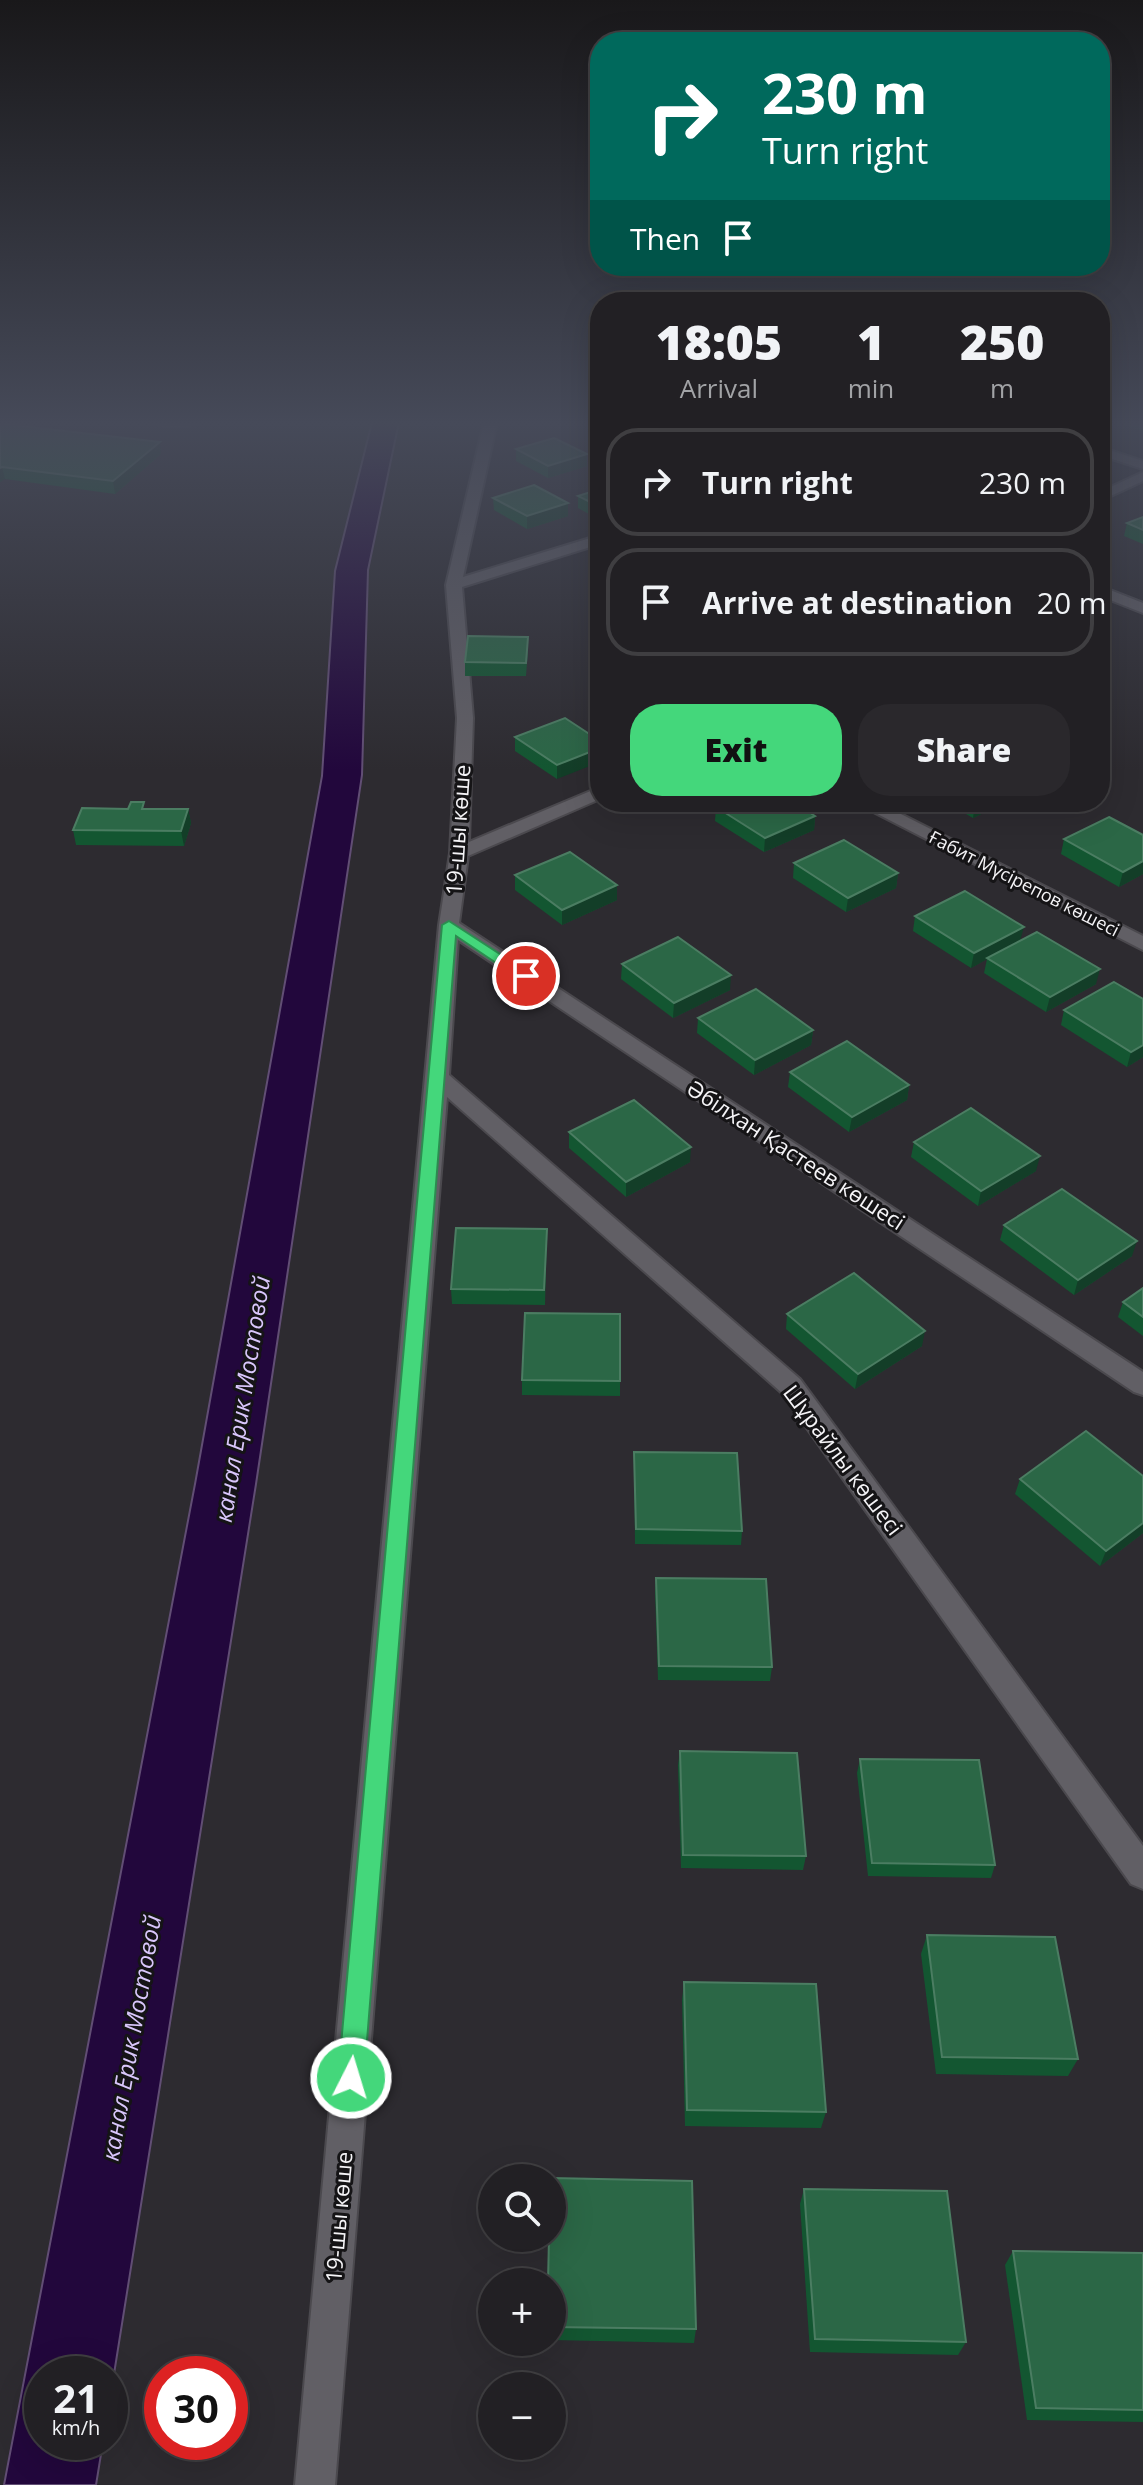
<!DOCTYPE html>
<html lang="en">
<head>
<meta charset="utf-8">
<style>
  :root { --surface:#222024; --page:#2a282c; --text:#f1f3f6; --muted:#a2a3a6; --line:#3f3e41; --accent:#44d77b }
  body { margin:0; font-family:"Open Sans",sans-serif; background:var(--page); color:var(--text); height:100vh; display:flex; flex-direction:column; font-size:30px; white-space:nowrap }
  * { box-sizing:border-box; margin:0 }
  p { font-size:26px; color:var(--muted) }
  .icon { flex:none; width:44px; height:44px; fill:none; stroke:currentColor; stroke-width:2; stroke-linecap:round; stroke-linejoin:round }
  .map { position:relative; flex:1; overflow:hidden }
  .side { position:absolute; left:590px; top:292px; width:520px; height:520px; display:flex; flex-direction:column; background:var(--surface); border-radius:32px; box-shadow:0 8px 32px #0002,0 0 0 2px var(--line) }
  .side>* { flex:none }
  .banner { position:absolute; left:590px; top:32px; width:520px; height:244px; border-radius:32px; box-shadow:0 8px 32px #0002,0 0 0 2px var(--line); background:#00695c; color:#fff; overflow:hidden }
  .controls { position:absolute; left:478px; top:2164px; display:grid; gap:16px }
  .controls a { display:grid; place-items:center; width:88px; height:88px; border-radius:50%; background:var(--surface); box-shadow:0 8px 32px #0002,0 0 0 2px var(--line); font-size:40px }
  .speed { position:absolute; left:24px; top:2356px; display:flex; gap:16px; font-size:40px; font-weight:700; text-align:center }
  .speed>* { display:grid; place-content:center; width:104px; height:104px; border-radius:50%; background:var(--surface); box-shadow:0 8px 32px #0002,0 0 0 2px var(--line); line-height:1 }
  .speed small { font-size:20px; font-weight:400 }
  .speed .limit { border:12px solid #d22; background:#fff; color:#111 }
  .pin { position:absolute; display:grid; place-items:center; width:68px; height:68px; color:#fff; margin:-34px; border:4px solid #fff; border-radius:50%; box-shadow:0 2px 8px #0007 }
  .me { position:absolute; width:88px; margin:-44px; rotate:5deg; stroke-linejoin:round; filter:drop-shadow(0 0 6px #0008) }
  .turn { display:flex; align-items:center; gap:28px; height:168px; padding:0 40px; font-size:36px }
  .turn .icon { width:104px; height:104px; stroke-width:2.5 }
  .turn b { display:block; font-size:56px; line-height:68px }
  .then { display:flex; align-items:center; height:76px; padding:0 40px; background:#0003; gap:16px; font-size:30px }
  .eta { display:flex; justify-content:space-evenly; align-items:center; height:136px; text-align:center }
  .eta b { font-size:48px; font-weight:800; line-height:56px }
  .primary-button { display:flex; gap:16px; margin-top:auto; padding:16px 40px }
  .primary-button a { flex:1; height:92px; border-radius:32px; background:var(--accent); color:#111; font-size:32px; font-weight:800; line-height:92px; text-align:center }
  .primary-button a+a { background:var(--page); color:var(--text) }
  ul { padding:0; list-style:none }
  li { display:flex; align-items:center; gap:24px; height:108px; margin:0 16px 12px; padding:0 24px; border:4px solid var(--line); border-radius:32px }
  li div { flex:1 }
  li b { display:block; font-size:30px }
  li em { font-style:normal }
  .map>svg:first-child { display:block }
</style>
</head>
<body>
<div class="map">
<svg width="1143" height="2485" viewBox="0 0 1143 2485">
  <rect width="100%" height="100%" fill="#2d2b30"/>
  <!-- water -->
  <polygon fill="#22073c" stroke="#614e74" stroke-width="2" points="372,422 399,422 368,570 362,775 256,1484 110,2399 110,2374 42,2374 42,2442 103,2442 96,2485 4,2485 195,1484 322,776 335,571"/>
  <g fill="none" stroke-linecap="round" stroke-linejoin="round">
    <!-- minor casing -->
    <g stroke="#4b494e" stroke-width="4">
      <g id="minor">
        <path d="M153,422H199C189,428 163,428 153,422Z"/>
        <polygon points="484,422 497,422 463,577 600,535 600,544 462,587 473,718 469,842 600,787 600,799 468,856 459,923 1143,1372 1143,1395 1134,1392 458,940 449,1075 800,1379 1143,1846 1143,1889 1131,1884 782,1393 447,1097 335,2485 295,2485 439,925 450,853 457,718 446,585"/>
        <polygon points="1100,447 1143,461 1143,469 1100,455"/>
        <polygon points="1143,472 1143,481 1100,501 1100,492"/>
        <polygon points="1100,586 1143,603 1143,613 1100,596"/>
        <polygon points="854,802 877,802 1143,936 1143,950"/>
      </g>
    </g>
    <!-- minor -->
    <use href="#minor" fill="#615f65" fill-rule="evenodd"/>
  </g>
  <!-- wall -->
  <g fill="#135631">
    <polygon points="1128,422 1143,422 1143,432 1127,426"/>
    <polygon points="0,426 161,454 115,494 5,479 0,482"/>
    <polygon points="516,449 587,454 587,466 548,478 516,461"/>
    <polygon points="600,489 600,520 578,508 578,496"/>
    <polygon points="493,498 568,503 568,516 527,529 494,510"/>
    <polygon points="1143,517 1143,544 1124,536 1127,523"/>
    <polygon points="600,549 600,567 595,564 595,551"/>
    <polygon points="528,650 526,676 465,676 465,662"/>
    <polygon points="565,718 557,779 515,751 515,737"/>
    <polygon points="945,802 1006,802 973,818"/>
    <polygon points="716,807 815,816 814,830 764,852 715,821"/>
    <polygon points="145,809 188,809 191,823 184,846 76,845 73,830"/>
    <polygon points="1143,835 1143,874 1119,887 1061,854 1064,839"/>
    <polygon points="794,863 898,873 896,888 846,912 793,878"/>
    <polygon points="515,875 617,885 617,900 562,925 515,890"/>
    <polygon points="915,916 1021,940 1096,984 1046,1012 984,973 987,959 971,968 913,931"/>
    <polygon points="622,964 730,990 673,1018 621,979"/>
    <polygon points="1143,999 1143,1057 1127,1067 1061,1025 1064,1010"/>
    <polygon points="698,1018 813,1030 811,1045 754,1075 697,1033"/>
    <polygon points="790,1072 909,1085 907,1100 849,1132 788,1087"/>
    <polygon points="569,1132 690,1162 626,1197 569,1148"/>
    <polygon points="914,1142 1036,1171 978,1206 911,1157"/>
    <polygon points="1004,1225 1132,1256 1074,1295 1000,1240"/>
    <polygon points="547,1229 545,1305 452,1304 451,1289"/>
    <polygon points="1143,1288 1143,1336 1118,1317 1123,1302"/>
    <polygon points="787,1314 922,1346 855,1389 786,1329"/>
    <polygon points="522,1380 620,1381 620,1396 522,1395"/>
    <polygon points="634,1452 742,1531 741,1545 635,1544"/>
    <polygon points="1143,1476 1143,1533 1100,1566 1015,1494 1020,1479"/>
    <polygon points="656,1578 772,1667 770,1681 658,1680 655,1592"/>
    <polygon points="680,1751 806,1856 803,1870 681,1868 678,1765"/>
    <polygon points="860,1759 995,1865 991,1878 868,1876 857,1773"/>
    <polygon points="927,1935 1078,2059 1068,2076 936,2074 921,1954"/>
    <polygon points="684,1982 826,2112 821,2128 685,2126 682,2000"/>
    <polygon points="804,2189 966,2342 958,2355 810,2352 800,2204"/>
    <polygon points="1013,2251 1143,2253 1143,2422 1027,2420 1005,2265"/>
    <polygon points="552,2282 696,2329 694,2343 552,2340"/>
  </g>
  <!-- shaded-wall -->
  <g fill="#133e28">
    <polygon points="160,442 161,454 115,494 113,481"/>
    <polygon points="587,454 587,466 548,478 548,466"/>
    <polygon points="2,467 5,479 0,482 0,468"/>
    <polygon points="568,503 568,516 527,529 527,516"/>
    <polygon points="600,748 600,762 557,779 557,765"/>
    <polygon points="979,802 1006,802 973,818 975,804"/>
    <polygon points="188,809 191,823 184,846 181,831"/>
    <polygon points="815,816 814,830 764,852 765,838"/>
    <polygon points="1143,861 1143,874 1119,887 1123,872"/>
    <polygon points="898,873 896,888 846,912 848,898"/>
    <polygon points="617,885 617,900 562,925 562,910"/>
    <polygon points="1024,927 1020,941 971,968 974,953"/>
    <polygon points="1100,969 1096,984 1046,1012 1050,997"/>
    <polygon points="731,975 730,990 673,1018 674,1003"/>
    <polygon points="813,1030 811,1045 754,1075 755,1060"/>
    <polygon points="1143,1045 1143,1057 1127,1067 1131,1052"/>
    <polygon points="909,1085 907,1100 849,1132 852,1117"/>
    <polygon points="691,1147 690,1162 626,1197 626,1182"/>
    <polygon points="1040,1156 1036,1171 978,1206 981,1191"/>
    <polygon points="1137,1241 1132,1256 1074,1295 1078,1280"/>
    <polygon points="925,1331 922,1346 855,1389 858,1374"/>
    <polygon points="1143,1523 1143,1533 1100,1566 1106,1551"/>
  </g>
  <!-- building -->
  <g fill="#2b6746" stroke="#4b7d62" stroke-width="2">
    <polygon points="4,424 160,442 113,481 2,467 0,468 0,426"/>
    <polygon points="554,438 587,454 548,466 516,449"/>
    <polygon points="534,485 568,503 527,516 493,498"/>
    <polygon points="600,489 600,507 578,496"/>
    <polygon points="1143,517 1143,530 1127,523"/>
    <polygon points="468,636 528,637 526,663 465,662"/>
    <polygon points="565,718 600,741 600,748 557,765 515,737"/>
    <polygon points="131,802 144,802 142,809 188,809 181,831 73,830 82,808 128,809"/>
    <polygon points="727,802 793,802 815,816 765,838 716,807"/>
    <polygon points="1109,817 1143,835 1143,861 1123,872 1064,839"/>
    <polygon points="844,840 898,873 848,898 794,863"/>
    <polygon points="570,852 617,885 562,910 515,875"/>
    <polygon points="965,891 1024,927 974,953 915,916"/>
    <polygon points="1037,932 1100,969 1050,997 987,958"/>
    <polygon points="678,937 731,975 674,1003 622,964"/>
    <polygon points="1114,982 1143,999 1143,1045 1131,1052 1064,1010"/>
    <polygon points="756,989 813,1030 755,1060 698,1018"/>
    <polygon points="847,1041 909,1085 852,1117 790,1072"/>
    <polygon points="634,1100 691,1147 626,1182 569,1132"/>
    <polygon points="971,1108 1040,1156 981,1191 914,1142"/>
    <polygon points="1062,1189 1137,1241 1078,1280 1004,1225"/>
    <polygon points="456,1228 547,1229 544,1290 451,1289"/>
    <polygon points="854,1273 925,1331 858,1374 787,1314"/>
    <polygon points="1143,1288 1143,1317 1123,1302"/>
    <polygon points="525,1313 620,1314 620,1381 522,1380"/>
    <polygon points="1086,1431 1143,1476 1143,1523 1106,1551 1020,1479"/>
    <polygon points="634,1452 737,1453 742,1531 636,1529"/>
    <polygon points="656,1578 766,1579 772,1667 659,1666"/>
    <polygon points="680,1751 797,1753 806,1856 683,1855"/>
    <polygon points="860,1759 979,1760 995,1865 872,1863"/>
    <polygon points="927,1935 1055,1937 1078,2059 942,2057"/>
    <polygon points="684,1982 816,1984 826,2112 687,2110"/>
    <polygon points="552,2178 692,2181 696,2329 552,2327 552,2282 548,2282 549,2238 552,2238"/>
    <polygon points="804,2189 947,2191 966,2342 815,2339"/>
    <polygon points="1013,2251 1143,2253 1143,2410 1036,2408"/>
  </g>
  <!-- sky -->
  <linearGradient id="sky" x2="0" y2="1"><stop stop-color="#19181a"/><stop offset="0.55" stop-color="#464a59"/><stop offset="1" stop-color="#464a59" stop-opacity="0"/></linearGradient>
  <rect width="1143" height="770" fill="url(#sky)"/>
  <!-- route -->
  <polygon fill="#44d77b" stroke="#2c8c50" stroke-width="2" points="449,921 534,976 526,981 521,980 456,936 364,2078 360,2088 351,2092 342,2088 338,2078 442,925"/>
  <g text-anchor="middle" stroke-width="6" stroke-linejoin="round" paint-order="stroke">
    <!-- far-street labels -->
    <g font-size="18" fill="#f5f4f7" stroke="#151416">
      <text transform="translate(1024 884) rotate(27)" y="6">Ғабит Мүсірепов көшесi</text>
    </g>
    <!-- street labels -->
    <g font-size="22" fill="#f5f4f7" stroke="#151416">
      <text transform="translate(458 830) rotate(-86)" y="8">19-шы көше</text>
      <text transform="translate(796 1155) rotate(33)" y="8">Әбілхан Қастеев көшесi</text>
      <text transform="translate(843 1460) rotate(53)" y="8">Шұрайлы көшесі</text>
      <text transform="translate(339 2217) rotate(-85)" y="8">19-шы көше</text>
    </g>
    <!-- water labels -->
    <g font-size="24" font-style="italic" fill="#d9c6fb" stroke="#151416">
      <text transform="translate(243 1399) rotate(-81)" y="8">канал Ерик Мостовой</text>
      <text transform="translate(132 2038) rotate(-80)" y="8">канал Ерик Мостовой</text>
    </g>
  </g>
</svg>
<div class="controls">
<a><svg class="icon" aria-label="search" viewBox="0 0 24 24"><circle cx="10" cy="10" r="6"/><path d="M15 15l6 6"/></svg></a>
<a>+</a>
<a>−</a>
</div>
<div class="speed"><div>21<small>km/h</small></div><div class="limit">30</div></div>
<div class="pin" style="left:526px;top:976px;background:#d93025"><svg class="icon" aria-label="arrive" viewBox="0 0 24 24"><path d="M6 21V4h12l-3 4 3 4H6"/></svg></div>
<svg class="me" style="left:351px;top:2078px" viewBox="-20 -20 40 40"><circle r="17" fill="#44d77b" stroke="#fff" stroke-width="3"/><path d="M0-11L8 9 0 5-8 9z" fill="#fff"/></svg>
<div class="banner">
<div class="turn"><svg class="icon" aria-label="right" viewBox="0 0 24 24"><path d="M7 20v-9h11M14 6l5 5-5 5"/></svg><div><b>230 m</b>Turn right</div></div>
<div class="then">Then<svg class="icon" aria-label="arrive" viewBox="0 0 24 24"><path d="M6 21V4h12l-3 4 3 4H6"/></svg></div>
</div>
<section class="side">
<div class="eta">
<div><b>18:05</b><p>Arrival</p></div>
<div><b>1</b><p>min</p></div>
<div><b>250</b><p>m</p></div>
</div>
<ul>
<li><svg class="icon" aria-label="right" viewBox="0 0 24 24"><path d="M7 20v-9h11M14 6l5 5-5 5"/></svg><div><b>Turn right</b></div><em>230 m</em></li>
<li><svg class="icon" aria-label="arrive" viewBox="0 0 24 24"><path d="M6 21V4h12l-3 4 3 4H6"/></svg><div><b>Arrive at destination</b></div><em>20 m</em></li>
</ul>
<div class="primary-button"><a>Exit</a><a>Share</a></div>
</section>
</div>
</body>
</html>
